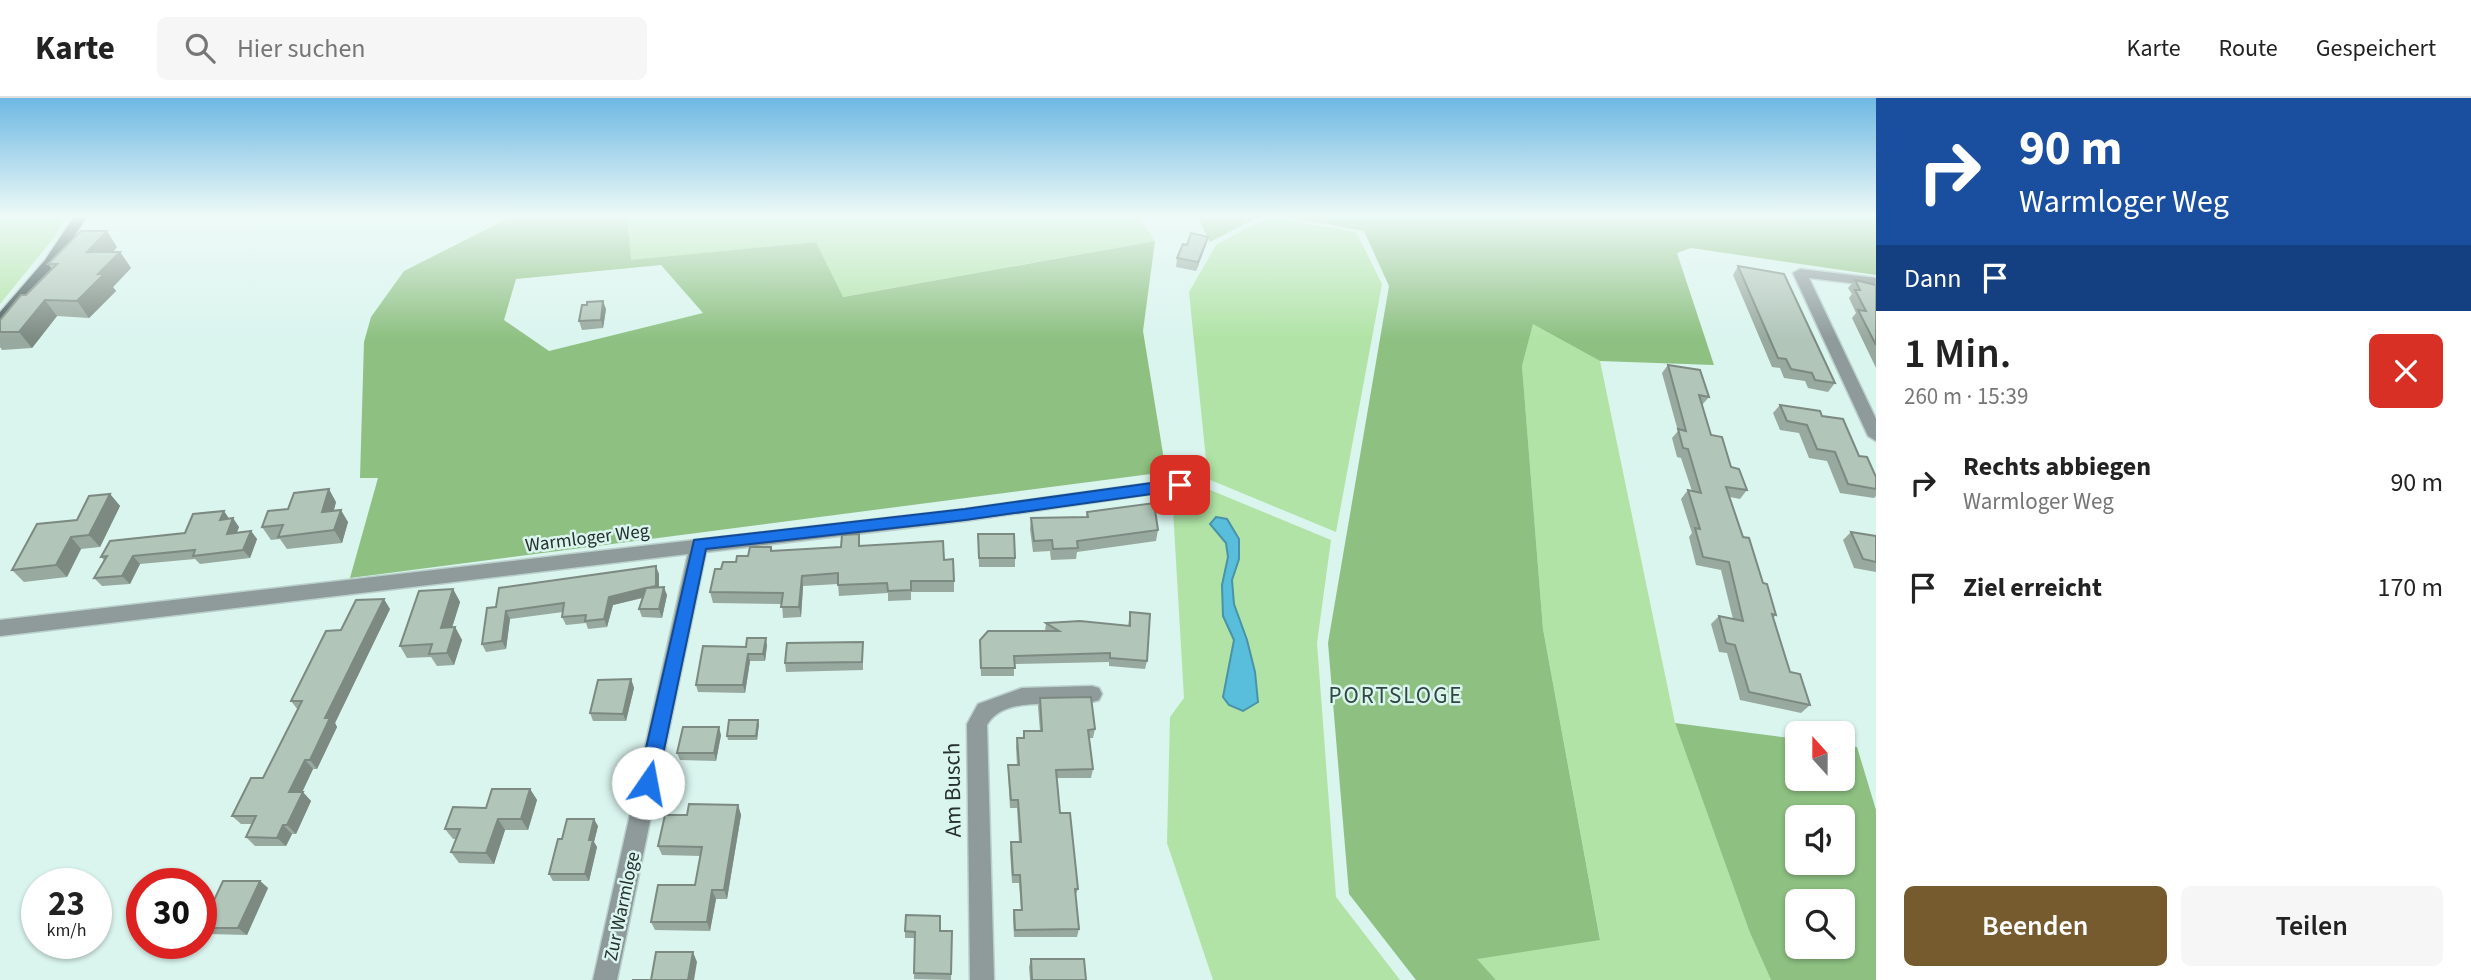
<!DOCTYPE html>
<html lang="de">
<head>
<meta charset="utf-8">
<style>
  :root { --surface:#fff; --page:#f6f6f6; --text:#222; --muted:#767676; --line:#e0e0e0; --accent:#755b2d }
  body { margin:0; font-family:"Source Sans 3",sans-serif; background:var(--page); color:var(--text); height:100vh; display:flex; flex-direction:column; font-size:26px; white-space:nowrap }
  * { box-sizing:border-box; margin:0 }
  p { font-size:23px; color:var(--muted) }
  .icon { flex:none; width:38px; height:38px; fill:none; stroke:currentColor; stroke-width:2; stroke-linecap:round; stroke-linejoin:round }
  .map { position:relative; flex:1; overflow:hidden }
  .drawer { display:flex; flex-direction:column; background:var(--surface); width:595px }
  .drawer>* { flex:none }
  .hud { background:#1a4fa0; color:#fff; overflow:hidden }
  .needle { width:46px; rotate:339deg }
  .controls { position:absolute; left:1785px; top:623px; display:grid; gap:14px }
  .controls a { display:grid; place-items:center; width:70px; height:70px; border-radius:10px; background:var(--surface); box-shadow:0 2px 5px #0004; font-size:35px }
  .speed { position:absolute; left:21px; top:770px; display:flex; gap:14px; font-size:35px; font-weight:700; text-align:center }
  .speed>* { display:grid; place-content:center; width:91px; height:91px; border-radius:50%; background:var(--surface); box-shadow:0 2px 5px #0004; line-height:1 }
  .speed small { font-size:18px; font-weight:400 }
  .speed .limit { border:10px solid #d22; background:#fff; color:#111 }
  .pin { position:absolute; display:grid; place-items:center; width:60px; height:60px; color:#fff; margin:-30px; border-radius:14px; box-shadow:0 4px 10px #0006 }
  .me { position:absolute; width:77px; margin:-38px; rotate:12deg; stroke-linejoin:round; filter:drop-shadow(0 0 5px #0008) }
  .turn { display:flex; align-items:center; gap:24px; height:147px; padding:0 28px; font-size:32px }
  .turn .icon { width:91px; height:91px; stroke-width:2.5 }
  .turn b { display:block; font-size:49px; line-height:60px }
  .then { display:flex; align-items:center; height:66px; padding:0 28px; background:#0003; gap:14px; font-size:26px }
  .round { display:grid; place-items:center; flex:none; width:74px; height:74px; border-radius:10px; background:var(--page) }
  .head { display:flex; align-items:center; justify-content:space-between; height:119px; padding:0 28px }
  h1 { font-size:42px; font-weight:600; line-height:52px }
  .cta { display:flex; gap:14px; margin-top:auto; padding:14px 28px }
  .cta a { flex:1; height:80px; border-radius:10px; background:var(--accent); color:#fff; font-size:28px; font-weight:600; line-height:80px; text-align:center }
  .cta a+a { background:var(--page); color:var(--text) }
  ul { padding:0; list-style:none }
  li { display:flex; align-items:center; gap:21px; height:105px; padding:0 28px }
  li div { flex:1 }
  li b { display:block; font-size:26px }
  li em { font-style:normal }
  header { display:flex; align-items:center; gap:42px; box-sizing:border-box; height:98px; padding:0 35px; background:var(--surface); border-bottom:2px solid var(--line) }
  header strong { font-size:33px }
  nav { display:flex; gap:38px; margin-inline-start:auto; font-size:24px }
  .search { width:490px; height:63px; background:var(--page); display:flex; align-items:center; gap:18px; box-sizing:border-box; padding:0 24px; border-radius:10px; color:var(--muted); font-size:26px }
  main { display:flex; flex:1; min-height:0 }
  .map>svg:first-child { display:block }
</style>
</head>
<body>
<header>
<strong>Karte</strong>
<div class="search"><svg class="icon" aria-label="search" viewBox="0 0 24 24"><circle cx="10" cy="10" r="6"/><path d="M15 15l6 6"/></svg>Hier suchen</div>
<nav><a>Karte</a><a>Route</a><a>Gespeichert</a></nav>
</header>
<main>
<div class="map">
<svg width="1876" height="882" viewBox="0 0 1876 882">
  <rect width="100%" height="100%" fill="#daf4ee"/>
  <!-- green -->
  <g fill="#b0e3a5">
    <polygon points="0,117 66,117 56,137 0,206"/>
    <polygon points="627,117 1137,117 1155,143 842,199 816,144 630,163"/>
    <polygon points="1268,119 1356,134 1382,186 1336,434 1208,381 1189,194 1216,147"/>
    <polygon points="1533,225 1600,263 1675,625 1750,835 1771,882 1496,882 1471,855 1600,841 1543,531 1522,268"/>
    <polygon points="1198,387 1331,442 1317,545 1336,799 1400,882 1213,882 1167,745 1170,619 1184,600 1172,394"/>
  </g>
  <!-- forest -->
  <g fill="#8dc081" fill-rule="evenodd">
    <path d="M515,117H627L631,162L816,144L843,199L1155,143L1143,233L1166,374L350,480L378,380H360L364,244L371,219L404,173ZM661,167L703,215L549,253L504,222L516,181Z"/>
    <polygon points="1197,117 1262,117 1210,144"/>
    <polygon points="1274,117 1876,117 1876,177 1691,150 1677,155 1714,267 1600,263 1533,226 1522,268 1543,531 1600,842 1477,861 1496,882 1416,882 1349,796 1328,545 1389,188 1364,133"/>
    <path d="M1675,625L1797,641V681H1843V647L1857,649L1876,712V882H1771L1750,835ZM1797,719H1843V765H1797ZM1797,803H1843V849H1797Z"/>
  </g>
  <!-- water -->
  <polygon fill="#58bedc" stroke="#4993a8" stroke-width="2" points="1216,419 1227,421 1239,441 1239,461 1232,482 1234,506 1247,542 1255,574 1258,604 1243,613 1229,607 1223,599 1234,542 1223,518 1222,487 1228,459 1226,445 1210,426"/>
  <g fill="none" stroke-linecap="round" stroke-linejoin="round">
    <!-- minor casing -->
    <g stroke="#bad1cb" stroke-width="3">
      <g id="minor">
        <polygon points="1800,171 1876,180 1876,188 1809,180 1876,321 1876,343 1868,338 1793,175"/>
        <polygon points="1180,381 1188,387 1186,391 965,423 706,454 617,882 593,882 688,456 0,538 0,522 965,411"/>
        <path d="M1092,588L1099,590L1102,596L1099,602C1068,613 1006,593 987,627L994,882H970L967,626L978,606L1022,590Z"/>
      </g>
    </g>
    <!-- major casing -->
    <g stroke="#bad1cb" stroke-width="3">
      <polygon id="major" points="75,117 88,117 55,168 5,226 0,227 0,214 45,162"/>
    </g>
    <!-- minor -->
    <use href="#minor" fill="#8f9a9b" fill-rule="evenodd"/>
    <!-- major -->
    <use href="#major" fill="#435757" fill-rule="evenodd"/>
  </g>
  <!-- wall -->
  <g fill="#98a99f">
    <polygon points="1187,147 1206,147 1196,173 1176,169 1177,160"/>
    <polygon points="117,149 113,154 120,154 131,170 113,189 116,193 89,220 57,218 32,250 2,252 0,249 0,222 52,171 48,166"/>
    <polygon points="1738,168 1835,285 1828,294 1808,290 1805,283 1784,280 1780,270 1772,269 1733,177"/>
    <polygon points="1855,182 1876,187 1876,270 1852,220 1856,215 1849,200 1852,196 1848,190"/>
    <polygon points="606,211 603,230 582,232 579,223"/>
    <polygon points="1668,267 1709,299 1702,307 1711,337 1731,369 1747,392 1740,401 1730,399 1743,439 1776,517 1773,520 1790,574 1810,607 1801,615 1740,602 1727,555 1719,554 1711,526 1719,518 1733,521 1721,472 1696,467 1689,439 1692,435 1681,401 1688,392 1692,393 1681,360 1677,359 1672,340 1678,333 1662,275"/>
    <polygon points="1780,307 1822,318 1876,379 1876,398 1874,400 1840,395 1827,363 1809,360 1799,335 1780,332 1773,315"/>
    <polygon points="110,396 120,408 100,449 81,451 67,479 24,484 12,472"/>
    <polygon points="336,404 334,412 348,424 342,445 287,451 280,441 271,442 262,429"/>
    <polygon points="1087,414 1158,432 1156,443 1077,454 1076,461 1051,462 1050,453 1033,454 1030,431 1031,420 1086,419"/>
    <polygon points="229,421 239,429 237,434 251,433 257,441 250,460 200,466 195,461 140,466 130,486 102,488 94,480 104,462 101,459 185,435"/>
    <polygon points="1851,434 1876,438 1876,474 1854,470 1843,442"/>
    <polygon points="978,436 1015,460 1015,469 979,469"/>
    <polygon points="860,448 944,462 954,483 954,494 911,494 911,502 888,503 888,495 839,498 838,486 803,488 801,519 783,520 782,506 713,505 710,494 721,471 748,458 771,449 772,453"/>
    <polygon points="659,476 659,489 667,497 662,520 642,519 639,511 643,500 613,507 607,529 588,531 586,525 566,527 562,519 563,514 510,521 506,551 486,554 482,546 496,509"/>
    <polygon points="453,491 460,504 452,530 455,529 462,542 454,567 437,568 431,559 407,560 400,548"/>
    <polygon points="390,511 335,625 337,629 317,671 313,671 302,694 311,703 296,736 292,736 286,748 255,748 246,739 252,726 241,726 232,718 263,680 298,612 291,603 341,532"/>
    <polygon points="1130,514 1147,563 1145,571 1109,568 1109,564 1014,566 1014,578 981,578 980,542 1045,533 1046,525 1128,528"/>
    <polygon points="863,544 863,572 786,574 785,565"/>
    <polygon points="767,547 765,563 750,563 745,595 698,594 696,587 746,549"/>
    <polygon points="631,581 634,590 626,623 593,623 590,615"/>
    <polygon points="1040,600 1095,631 1093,640 1089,640 1093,671 1091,680 1056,680 1060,715 1078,791 1075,798 1079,831 1077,839 1014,839 1013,819 1014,812 1021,812 1019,785 1012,785 1010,752 1011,744 1019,744 1017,710 1010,710 1008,676 1008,667 1017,667 1016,649 1017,640 1023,640 1024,633 1040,633 1038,609"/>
    <polygon points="759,626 757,642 728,642 727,638"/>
    <polygon points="721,637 716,663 680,662 677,655"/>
    <polygon points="530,691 537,702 528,732 505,732 494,766 459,765 451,754 456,741 453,741 445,731 486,710"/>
    <polygon points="738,707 741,717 727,801 716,801 710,833 655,832 651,824 695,787 701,758 662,757 658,748 687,717"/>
    <polygon points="598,728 594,744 597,749 589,783 553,783 549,776 562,741"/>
    <polygon points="260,783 268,790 247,837 209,836 201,830 201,828"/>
    <polygon points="905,833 952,833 951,882 914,881 915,840 905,840"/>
    <polygon points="1031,861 1086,882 1030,882 1029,869"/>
  </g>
  <!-- shaded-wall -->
  <g fill="#7c8a82">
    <polygon points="107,133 117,149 98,170 87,154"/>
    <polygon points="1208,139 1206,147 1196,173 1198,164"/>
    <polygon points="120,154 131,170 113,189 116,193 89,220 77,203 98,176"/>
    <polygon points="45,202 57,218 32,250 19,234"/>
    <polygon points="603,203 606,211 603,230 601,222"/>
    <polygon points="329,391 336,404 330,426 322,414"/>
    <polygon points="110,396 120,408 100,449 89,437"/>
    <polygon points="341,412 348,424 342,445 334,432"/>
    <polygon points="224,413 230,422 220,422"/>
    <polygon points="233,420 239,429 233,444 227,436"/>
    <polygon points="251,433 257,441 250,460 243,452"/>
    <polygon points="71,439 81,451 67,479 56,467"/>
    <polygon points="133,458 140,466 130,486 122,478"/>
    <polygon points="656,468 659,476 659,496 647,490"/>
    <polygon points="802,478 803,488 801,519 799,509"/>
    <polygon points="664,489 667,497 662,520 659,511"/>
    <polygon points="646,490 649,498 613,507 607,529 604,521 609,499"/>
    <polygon points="453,491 460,504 448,542 441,530"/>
    <polygon points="384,501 390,511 335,625 337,629 317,671 310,662 325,620"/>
    <polygon points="506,513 510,521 506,551 502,543"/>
    <polygon points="455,529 462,542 454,567 447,555"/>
    <polygon points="766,540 767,547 765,563 763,556"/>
    <polygon points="748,556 750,563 745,595 743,587"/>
    <polygon points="631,581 634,590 626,623 623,616"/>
    <polygon points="758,622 759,626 757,642 756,638"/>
    <polygon points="719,629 721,637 716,663 714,655"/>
    <polygon points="305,662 313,671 298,703 289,694"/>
    <polygon points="530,691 537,702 528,732 521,721"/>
    <polygon points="303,694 311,703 296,736 287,727"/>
    <polygon points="738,707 741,717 727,801 724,792"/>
    <polygon points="498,721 505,732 494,766 486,755"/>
    <polygon points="594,721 598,728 594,744 597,749 589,783 585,776 589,742"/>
    <polygon points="283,727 292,736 286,748 277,740"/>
    <polygon points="260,783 268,790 247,837 238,830"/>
    <polygon points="712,792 716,801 710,833 707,824"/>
    <polygon points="693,854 697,864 694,882 688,882"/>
  </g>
  <!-- building -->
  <g fill="#b1c5b9" stroke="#7c8a82" stroke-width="2">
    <polygon points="81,133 107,133 87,154 120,154 98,176 104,176 77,203 45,202 19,234 0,234 0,222 21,197 26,197 57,166 48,166"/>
    <polygon points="1191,135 1208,139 1198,164 1177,160 1183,146 1187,147"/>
    <polygon points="1738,168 1784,176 1835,285 1815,282 1812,275 1791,271 1786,261 1778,260"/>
    <polygon points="1855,182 1876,187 1876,247 1858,212 1866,213 1855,192 1860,192"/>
    <polygon points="603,203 601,222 579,223 582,207 587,207 587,204"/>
    <polygon points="1668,267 1700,272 1709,299 1699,297 1711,337 1722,339 1731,369 1739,371 1747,392 1726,389 1743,439 1749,440 1763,485 1767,486 1776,517 1772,516 1790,574 1800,576 1810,607 1749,594 1735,547 1726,545 1719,518 1743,523 1729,464 1703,459 1695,430 1700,431 1688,392 1701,395 1688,351 1683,350 1678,331 1686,333"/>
    <polygon points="1780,307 1820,313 1822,318 1843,321 1859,358 1867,359 1876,379 1876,391 1848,386 1835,354 1817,351 1807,327 1787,323"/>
    <polygon points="329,391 322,414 341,412 334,432 278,439 283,427 262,429 268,413 288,411 294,395"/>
    <polygon points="110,396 89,437 71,439 56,467 12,472 37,426 77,422 89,398"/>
    <polygon points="1154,405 1158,432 1077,443 1078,450 1053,451 1052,442 1034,443 1031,420 1088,419 1087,414"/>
    <polygon points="224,413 220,422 233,420 227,436 251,433 243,452 193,458 195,452 133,458 122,478 94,480 107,458 101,459 110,443 185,435 193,416"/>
    <polygon points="1851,434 1876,438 1876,464 1863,461"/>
    <polygon points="859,436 859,448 943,443 944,462 953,461 954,483 911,483 911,492 888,493 887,485 838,487 838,475 802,478 799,509 781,509 783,495 710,494 715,471 721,471 723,464 736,464 737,458 748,458 750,449 771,449 771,453 841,449 842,437"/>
    <polygon points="978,436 1014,436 1015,460 979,460"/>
    <polygon points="656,468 656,488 647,490 664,489 659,511 639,511 646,490 609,499 604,521 585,523 586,517 562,519 564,505 506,513 502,543 482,546 487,510 496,509 499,490"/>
    <polygon points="453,491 441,530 455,529 447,555 429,556 432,546 400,548 419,493"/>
    <polygon points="384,501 325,620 330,620 310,662 305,662 289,694 303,694 287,727 283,727 277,740 246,739 256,718 232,718 251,680 263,680 302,603 291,603 326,533 341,532 356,502"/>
    <polygon points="1130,514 1150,516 1147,563 1110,560 1110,555 1014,558 1015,570 981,570 980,542 988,533 1059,533 1046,525 1080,523 1130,528"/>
    <polygon points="747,540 766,540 763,556 748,556 743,587 696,587 703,548 746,549"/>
    <polygon points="863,544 862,564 785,565 787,545"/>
    <polygon points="631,581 623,616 590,615 598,582"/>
    <polygon points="1091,599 1095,631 1088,632 1093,671 1056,672 1060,715 1070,715 1078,791 1075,791 1079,831 1015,832 1014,812 1022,812 1020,777 1013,777 1011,744 1021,744 1018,702 1011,702 1008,667 1019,667 1017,640 1024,640 1024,633 1042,633 1040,600"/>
    <polygon points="729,622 758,622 756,638 727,638"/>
    <polygon points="683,629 719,629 714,655 677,655"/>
    <polygon points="492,691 530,691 521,721 498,721 486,755 451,754 460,731 445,731 453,709 486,710"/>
    <polygon points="689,706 738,707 724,792 712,792 707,824 651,824 658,787 695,787 702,749 658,748 665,717 687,717"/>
    <polygon points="567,721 594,721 589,742 593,742 585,776 549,776 558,741 562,741"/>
    <polygon points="223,783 260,783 238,830 201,830"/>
    <polygon points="906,817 940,818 940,833 952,833 951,876 914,875 915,834 905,833"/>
    <polygon points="656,854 693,854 688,882 632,882 651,882"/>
    <polygon points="1031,861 1084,861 1086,882 1032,882"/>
  </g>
  <!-- sky -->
  <linearGradient id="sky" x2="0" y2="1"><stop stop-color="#6eb8e3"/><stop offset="0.49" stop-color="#eefaf7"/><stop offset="1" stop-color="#eefaf7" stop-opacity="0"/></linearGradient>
  <rect width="1876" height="241" fill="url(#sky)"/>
  <!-- route -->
  <polygon fill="#1a73e8" stroke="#114b97" stroke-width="2" points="1180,381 1187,387 1180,392 965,422 706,451 657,685 654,691 648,693 641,691 638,685 694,442 965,411"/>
  <g text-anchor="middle" stroke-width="5" stroke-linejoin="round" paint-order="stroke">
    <!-- street labels -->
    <g font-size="19" fill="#26302d" stroke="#daf4ee">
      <text transform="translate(587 439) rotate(-7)" y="7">Warmloger Weg</text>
      <text transform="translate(621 808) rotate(-78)" y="7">Zur Warmloge</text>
    </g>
    <!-- quarter labels -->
    <g font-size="23" letter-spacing="2" fill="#314742" stroke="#daf4ee">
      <text x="1396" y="605">PORTSLOGE</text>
    </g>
    <!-- near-street labels -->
    <g font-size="23" fill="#26302d" stroke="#daf4ee">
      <text transform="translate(952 692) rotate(-91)" y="8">Am Busch</text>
    </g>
  </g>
</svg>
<div class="controls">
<a><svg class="needle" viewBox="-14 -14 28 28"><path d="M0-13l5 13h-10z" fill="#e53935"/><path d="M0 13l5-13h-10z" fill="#767676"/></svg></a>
<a><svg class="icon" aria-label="sound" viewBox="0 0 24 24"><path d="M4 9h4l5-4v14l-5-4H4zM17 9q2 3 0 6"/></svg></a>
<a><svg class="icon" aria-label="search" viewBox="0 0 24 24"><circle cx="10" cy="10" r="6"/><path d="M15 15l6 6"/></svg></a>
</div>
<div class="speed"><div>23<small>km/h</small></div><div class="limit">30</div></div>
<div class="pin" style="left:1180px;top:387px;background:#d93025"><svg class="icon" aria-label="arrive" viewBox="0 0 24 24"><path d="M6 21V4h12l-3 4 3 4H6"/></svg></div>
<svg class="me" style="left:648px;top:685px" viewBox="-20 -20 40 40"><circle r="19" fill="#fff"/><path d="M0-13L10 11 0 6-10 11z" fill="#1a73e8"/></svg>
</div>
<section class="drawer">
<div class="hud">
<div class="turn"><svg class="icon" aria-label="right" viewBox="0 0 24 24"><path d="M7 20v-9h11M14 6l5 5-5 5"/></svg><div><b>90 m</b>Warmloger Weg</div></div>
<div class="then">Dann<svg class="icon" aria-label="arrive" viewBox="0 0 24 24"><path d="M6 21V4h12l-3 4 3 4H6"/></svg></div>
</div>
<div class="head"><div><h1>1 Min.</h1><p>260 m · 15:39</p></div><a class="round" style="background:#d93025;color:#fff"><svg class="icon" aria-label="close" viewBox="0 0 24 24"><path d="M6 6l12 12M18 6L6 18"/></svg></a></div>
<ul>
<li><svg class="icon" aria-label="right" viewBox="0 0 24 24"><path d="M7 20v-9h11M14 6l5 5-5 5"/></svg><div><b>Rechts abbiegen</b><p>Warmloger Weg</p></div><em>90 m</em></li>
<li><svg class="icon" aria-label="arrive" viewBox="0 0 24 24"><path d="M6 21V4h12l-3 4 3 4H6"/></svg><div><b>Ziel erreicht</b></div><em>170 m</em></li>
</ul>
<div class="cta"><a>Beenden</a><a>Teilen</a></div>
</section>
</main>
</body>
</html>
